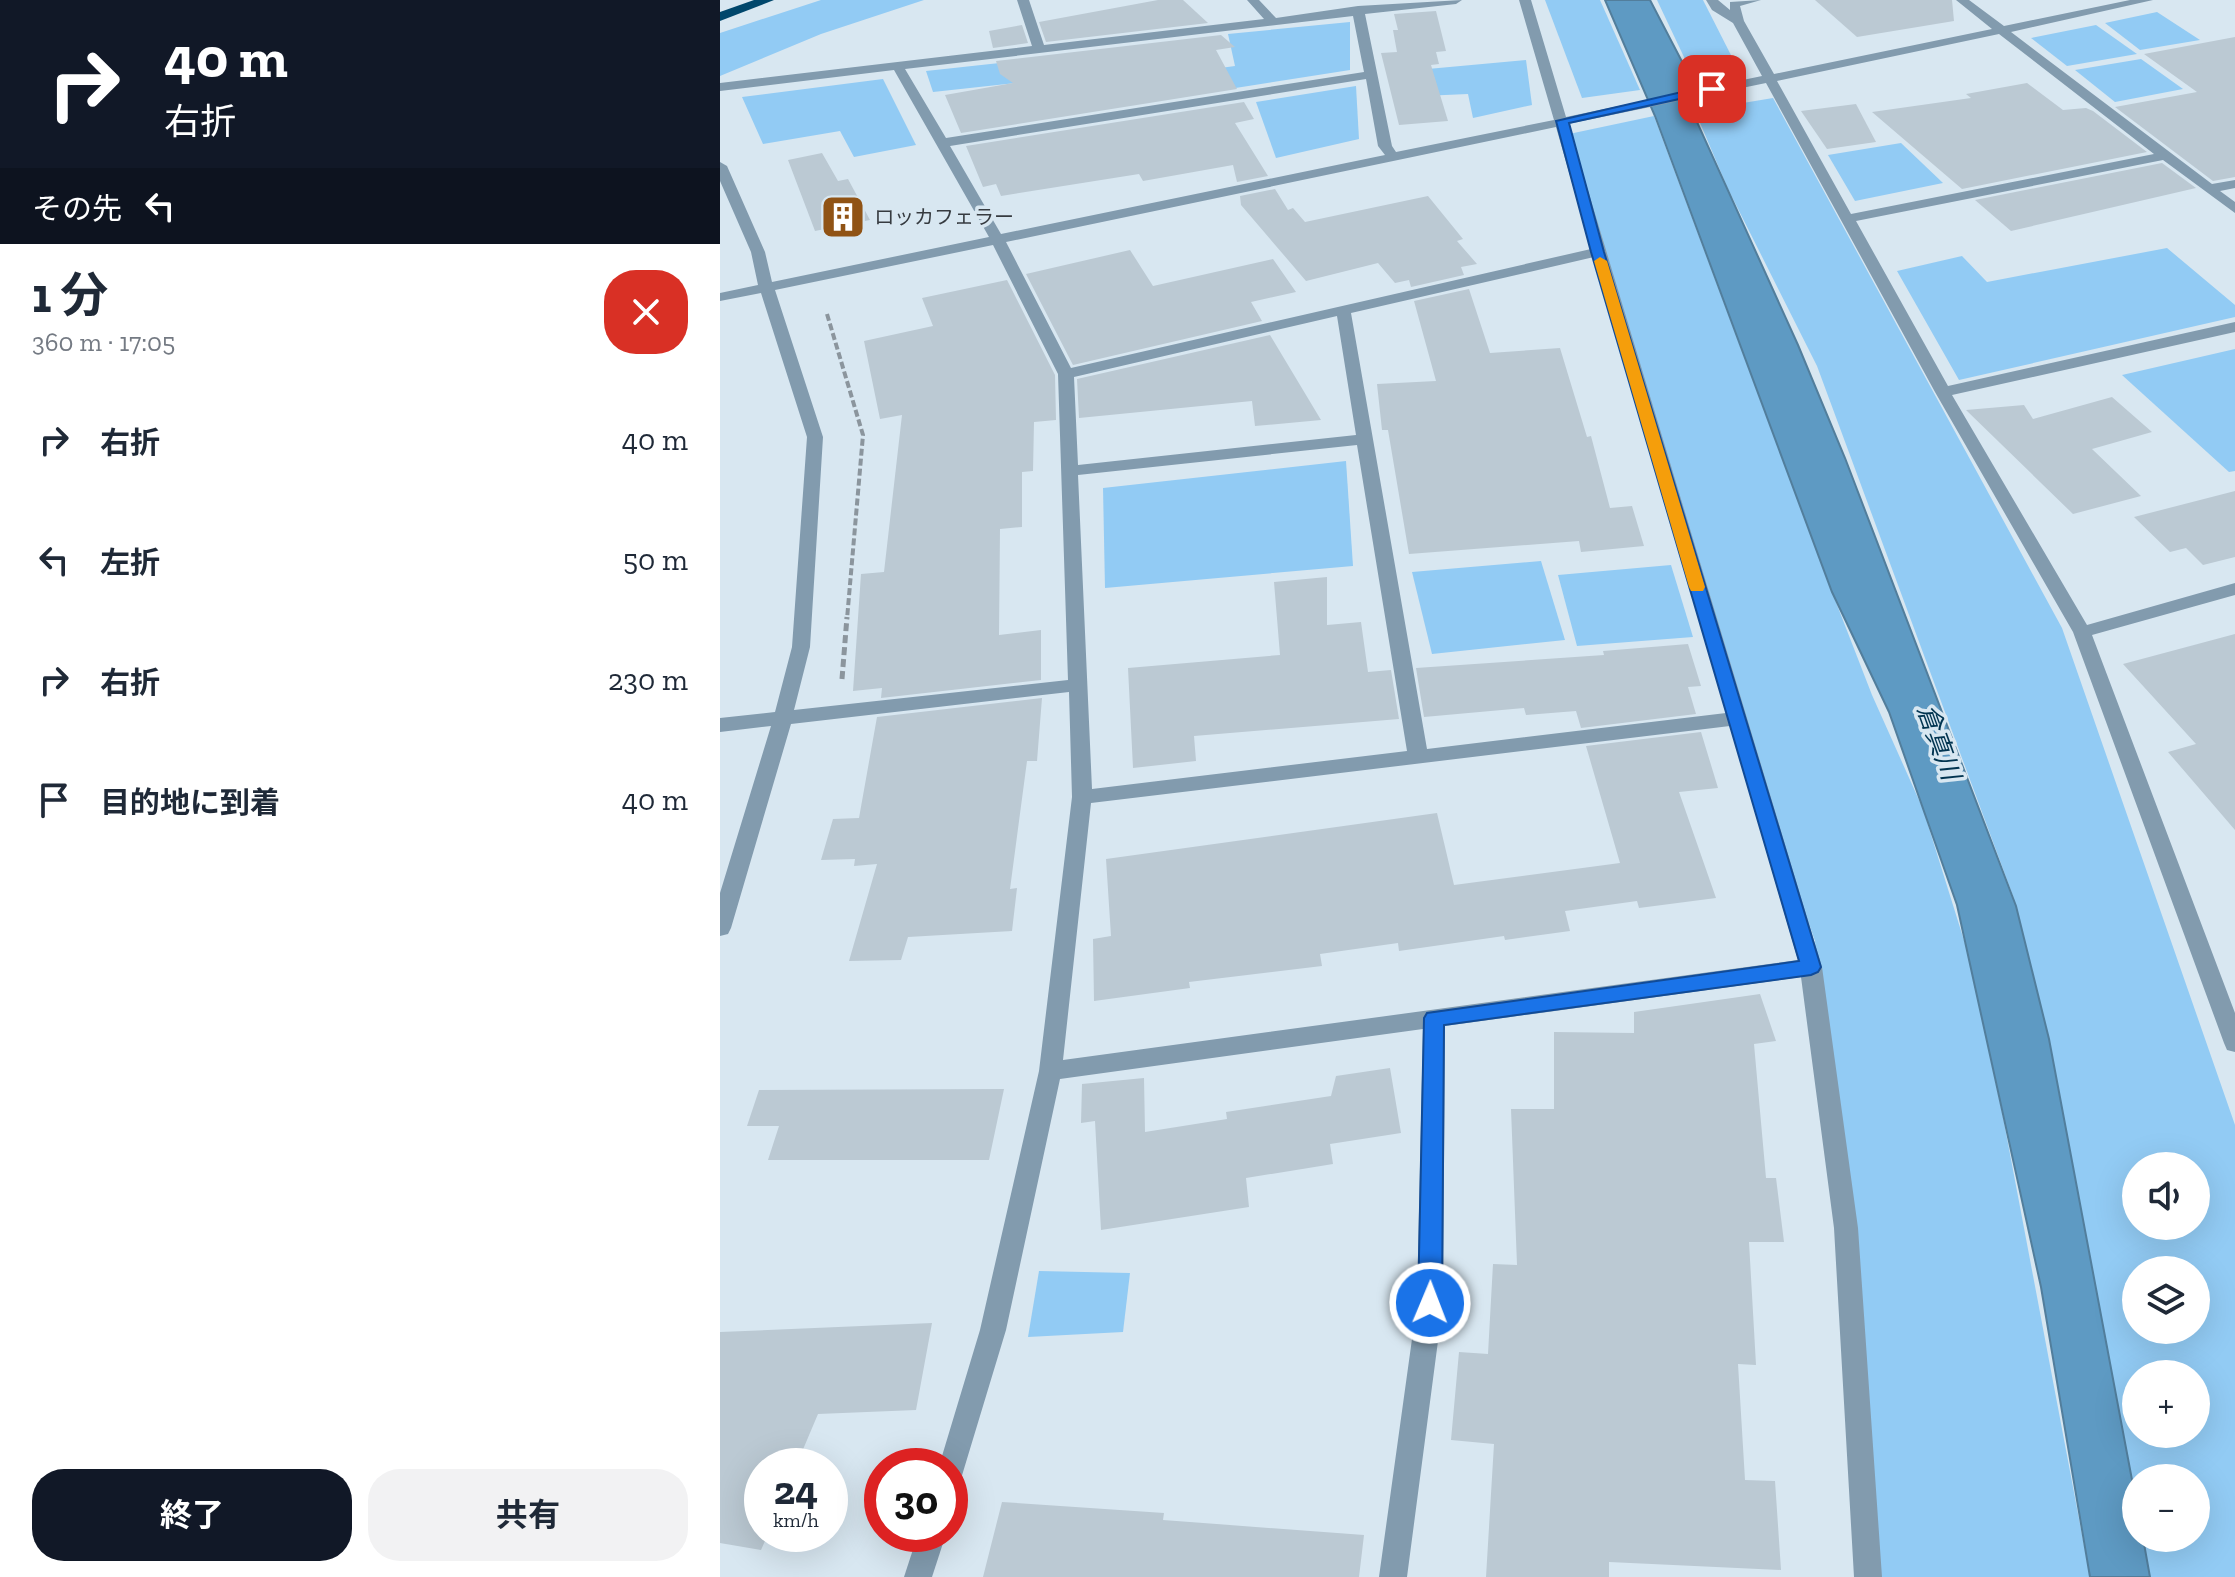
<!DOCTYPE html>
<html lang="ja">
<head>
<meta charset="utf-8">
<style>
  :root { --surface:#fff; --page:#f2f2f3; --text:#1f2937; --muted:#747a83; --accent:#111827 }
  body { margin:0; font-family:"Zilla Slab","Noto Sans JP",serif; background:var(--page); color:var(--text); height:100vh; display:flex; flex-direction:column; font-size:30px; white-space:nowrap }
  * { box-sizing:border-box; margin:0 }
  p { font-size:26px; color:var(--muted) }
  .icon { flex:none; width:44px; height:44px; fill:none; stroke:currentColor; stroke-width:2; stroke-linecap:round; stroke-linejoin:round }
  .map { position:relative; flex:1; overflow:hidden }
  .panel { display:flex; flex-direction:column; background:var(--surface); width:720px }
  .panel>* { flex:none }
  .hud { background:#111827; color:#fff; overflow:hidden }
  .buttons { position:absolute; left:1402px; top:1152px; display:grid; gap:16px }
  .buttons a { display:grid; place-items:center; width:88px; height:88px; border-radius:50%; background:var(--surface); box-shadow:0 8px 32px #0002; font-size:40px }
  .speed { position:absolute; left:24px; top:1448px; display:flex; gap:16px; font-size:40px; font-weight:700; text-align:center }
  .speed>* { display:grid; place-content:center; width:104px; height:104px; border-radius:50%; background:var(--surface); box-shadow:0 8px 32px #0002; line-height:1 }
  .speed small { font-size:20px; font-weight:400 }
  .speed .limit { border:12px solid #d22; background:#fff; color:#111 }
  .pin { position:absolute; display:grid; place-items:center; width:68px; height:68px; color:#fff; margin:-34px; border-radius:16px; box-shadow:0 4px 12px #0006 }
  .me { position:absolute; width:88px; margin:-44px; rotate:1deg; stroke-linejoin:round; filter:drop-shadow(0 0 6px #0008) }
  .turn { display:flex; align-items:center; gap:28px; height:168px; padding:0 32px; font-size:36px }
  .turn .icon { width:104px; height:104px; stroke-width:2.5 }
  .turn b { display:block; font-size:56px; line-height:68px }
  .then { display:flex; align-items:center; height:76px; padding:0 32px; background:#0003; gap:16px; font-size:30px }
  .round { display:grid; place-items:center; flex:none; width:84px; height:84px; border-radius:32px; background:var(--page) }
  .summary { display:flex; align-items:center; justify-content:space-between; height:136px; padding:0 32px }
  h1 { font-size:48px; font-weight:700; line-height:60px }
  .button { display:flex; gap:16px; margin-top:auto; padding:16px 32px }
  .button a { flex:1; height:92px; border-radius:32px; background:var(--accent); color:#fff; font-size:32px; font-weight:700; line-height:92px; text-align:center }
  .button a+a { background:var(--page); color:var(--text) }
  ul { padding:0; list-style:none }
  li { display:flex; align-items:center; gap:24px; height:120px; padding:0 32px }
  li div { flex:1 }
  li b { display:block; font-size:30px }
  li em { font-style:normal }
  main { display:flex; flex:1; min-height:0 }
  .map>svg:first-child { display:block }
</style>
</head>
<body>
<main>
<section class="panel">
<div class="hud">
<div class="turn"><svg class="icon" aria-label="right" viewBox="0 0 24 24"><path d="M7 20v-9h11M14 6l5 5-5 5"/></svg><div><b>40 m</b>右折</div></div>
<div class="then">その先<svg class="icon" aria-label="left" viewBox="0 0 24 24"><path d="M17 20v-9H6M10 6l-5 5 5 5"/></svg></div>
</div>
<div class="summary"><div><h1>1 分</h1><p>360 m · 17:05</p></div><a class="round" style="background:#d93025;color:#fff"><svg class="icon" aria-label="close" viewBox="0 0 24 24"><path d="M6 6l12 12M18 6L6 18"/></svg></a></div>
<ul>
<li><svg class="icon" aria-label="right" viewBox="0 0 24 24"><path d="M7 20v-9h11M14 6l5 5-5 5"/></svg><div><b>右折</b></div><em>40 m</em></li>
<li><svg class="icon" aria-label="left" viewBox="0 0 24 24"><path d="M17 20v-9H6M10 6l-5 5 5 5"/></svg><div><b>左折</b></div><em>50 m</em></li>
<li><svg class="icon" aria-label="right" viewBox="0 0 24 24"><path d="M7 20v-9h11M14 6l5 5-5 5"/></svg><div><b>右折</b></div><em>230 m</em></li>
<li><svg class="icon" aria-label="arrive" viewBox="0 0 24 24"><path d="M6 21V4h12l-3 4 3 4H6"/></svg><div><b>目的地に到着</b></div><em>40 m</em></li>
</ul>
<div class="button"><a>終了</a><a>共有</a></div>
</section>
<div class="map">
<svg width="1515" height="1577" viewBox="0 0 1515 1577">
  <rect width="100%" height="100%" fill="#d8e7f1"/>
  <!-- green -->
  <g fill="#92cbf4" fill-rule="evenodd">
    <polygon points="101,0 204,0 101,34 0,76 0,33"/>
    <polygon points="825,0 880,0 920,90 862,98"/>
    <polygon points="937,0 983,0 1016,65 972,74"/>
    <polygon points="1437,12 1480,40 1420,50 1385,23"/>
    <polygon points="630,22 630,70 433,101 420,79 515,66 508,34"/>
    <polygon points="1376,25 1417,54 1347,66 1311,38"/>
    <polygon points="406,49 416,70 213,92 206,71"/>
    <polygon points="1421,59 1463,89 1395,102 1355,70"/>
    <polygon points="806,60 812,105 753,118 748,94 679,97 675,72"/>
    <polygon points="163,79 196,145 134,157 120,131 43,144 22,97"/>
    <polygon points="636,86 639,139 556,158 536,102"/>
    <path d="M1053,98L1342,628L1515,1125V1577H1430L1423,1538H1476V1478H1416V1501L1329,1039L1293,896L1097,366L1008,189L975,111ZM1416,1166H1476V1226H1416ZM1416,1270H1476V1330H1416ZM1416,1374H1476V1434H1416Z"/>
    <polygon points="934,116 1112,592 1152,695 1203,809 1247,950 1283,1117 1370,1577 1147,1577 1095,941 1011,704 849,134"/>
    <polygon points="1181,143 1223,183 1135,201 1108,155"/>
    <polygon points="1447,248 1515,305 1515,317 1239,380 1177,271 1242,256 1267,282"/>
    <polygon points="1515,349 1515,471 1509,472 1402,375"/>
    <polygon points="626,461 633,566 385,588 383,488"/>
    <polygon points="821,561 845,640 712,654 692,572"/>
    <polygon points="951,565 973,637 857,646 838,575"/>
    <polygon points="319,1271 410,1273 403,1332 308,1337"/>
  </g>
  <!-- water -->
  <polygon fill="#5e9ac3" stroke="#527e9c" stroke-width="2" points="885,0 930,0 969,75 972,111 1078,345 1125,458 1296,906 1329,1039 1416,1501 1416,1538 1423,1538 1430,1577 1370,1577 1321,1287 1237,905 1169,712 1112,592 935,116"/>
  <!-- building -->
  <g fill="#bbc9d3">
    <polygon points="438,0 463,0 488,23 326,42 319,22"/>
    <polygon points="1095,0 1232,0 1234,21 1137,37"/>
    <polygon points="716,11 726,51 716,52 719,64 711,65 728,121 679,125 661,53 677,52 673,30 678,30 674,14"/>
    <polygon points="302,25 308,43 273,48 269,31"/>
    <polygon points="501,35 515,47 496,50 517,89 241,133 225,95 293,83 280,74 276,61"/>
    <polygon points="1515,37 1515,177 1493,181 1395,107 1477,92 1424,54"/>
    <polygon points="1307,83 1343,110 1366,108 1373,111 1427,152 1242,189 1152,112 1251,98 1246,94"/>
    <polygon points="524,102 534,119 515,123 548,176 517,182 513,165 423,181 419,174 281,196 276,184 263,187 246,146"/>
    <polygon points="1136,104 1156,142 1107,149 1081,111"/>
    <polygon points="102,153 118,181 128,179 150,220 95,231 68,160"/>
    <polygon points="1442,163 1476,188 1291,231 1255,200"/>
    <polygon points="555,189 568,210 573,208 585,222 708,196 743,239 737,241 757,264 741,267 744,275 691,287 689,280 675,283 658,263 586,281 521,205 520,196"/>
    <polygon points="410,250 433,286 553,259 576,292 531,302 542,321 353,365 306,274"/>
    <polygon points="287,280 335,375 336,420 314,422 313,471 302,472 302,527 280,529 279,635 321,630 321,680 161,698 162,688 133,691 141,574 164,572 182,415 160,419 144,341 213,326 202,298"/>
    <polygon points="749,289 770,353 840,348 867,437 871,436 890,508 912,506 924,546 861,552 859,541 689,554 668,430 662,430 657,384 716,381 694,301"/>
    <polygon points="550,335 601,420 535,426 532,401 359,418 357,379"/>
    <polygon points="1392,397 1432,432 1372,449 1421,496 1353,514 1246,410 1304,405 1313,419"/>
    <polygon points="1515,491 1515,557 1483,565 1466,548 1450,552 1414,517"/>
    <polygon points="607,577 607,625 641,622 648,672 671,670 679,719 474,736 476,761 413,768 408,668 560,655 554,582"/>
    <polygon points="1515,634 1515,830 1448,752 1476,744 1403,664"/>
    <polygon points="968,644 981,686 968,687 976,714 861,728 856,711 806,715 804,708 704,717 696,668 884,655 883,651"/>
    <polygon points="322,698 317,761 307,761 290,889 297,888 292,931 188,937 181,960 129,961 157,864 134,866 135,859 101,860 113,819 139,818 157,717"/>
    <polygon points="981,732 998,788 959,792 996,898 919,908 917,901 845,911 850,931 785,940 784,936 679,951 678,943 600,954 602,966 469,982 470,988 374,1001 373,939 391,936 386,859 717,813 734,885 900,863 866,746"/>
    <polygon points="1040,994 1056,1041 1034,1044 1046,1178 1056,1178 1064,1242 1029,1242 1036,1365 1018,1364 1025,1480 1055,1481 1061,1570 889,1562 889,1577 766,1577 774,1444 731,1440 739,1352 768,1354 773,1264 797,1265 791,1109 834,1109 834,1032 914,1033 914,1012"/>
    <polygon points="670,1068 681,1133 610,1144 613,1164 526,1178 529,1207 381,1230 375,1121 361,1123 362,1084 424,1078 425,1132 507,1119 506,1112 611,1096 616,1076"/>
    <polygon points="284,1089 269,1160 48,1160 59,1126 27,1126 39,1090"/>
    <polygon points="212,1323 196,1410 98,1414 76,1466 42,1466 42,1534 48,1534 41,1550 0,1543 0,1332"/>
    <polygon points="282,1502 444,1513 443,1520 644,1535 639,1577 263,1577"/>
  </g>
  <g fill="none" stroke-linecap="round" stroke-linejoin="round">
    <!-- path-far1 -->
    <polyline stroke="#8b959d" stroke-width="4" stroke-dasharray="7 3" stroke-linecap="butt" points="107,314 143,435 127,619"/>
    <!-- path -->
    <polyline stroke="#8b959d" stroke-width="5" stroke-dasharray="8 4" stroke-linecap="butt" points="122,679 127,617"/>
    <!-- minor -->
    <g fill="#829bae" fill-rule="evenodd">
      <path d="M297,0H309L324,45L544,19L527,0H539L556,18L638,6L742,0L736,4L645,14L672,146L676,152L834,120L799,0H811L846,117L1042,76L1013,23L992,10L986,0H998L1010,10V2L1041,0L1020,6L1024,21L1054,74L1272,29L1236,0H1249L1284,26L1410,0H1433L1291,32L1492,184L1515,180V188L1500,191L1515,202V213L1443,160L1136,221L1228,386L1515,322V332L1232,395L1367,625L1515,583V595L1372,635L1515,1013V1052L1507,1050L1504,1043L1353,632L1215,392L1046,83L848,124L1102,967L1138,1228L1162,1577H1134L1114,1228L1081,977L725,1026L723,1303L687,1577H659L697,1303L703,1029L340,1079L286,1330L240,1482L230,1486V1466H219L260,1330L319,1071L352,797L349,692L71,724L11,928L8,934L0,936V893L51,726L0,732V718L55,712L72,647L87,437L41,293L0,301V293L38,285L31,252L0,181V162L7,166L45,252L52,282L269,237L174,70L0,91V83L312,46ZM633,16L644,72L226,138L185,69ZM1279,34L1434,154L1131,214L1057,81ZM646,79L658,146L665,155L281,234L230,146ZM836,127L871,249L351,368L286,242ZM273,245L338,374L348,680L74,710L90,647L103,437L55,290ZM874,257L1006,713L707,749L631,313ZM617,316L636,435L358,465L354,377ZM637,445L687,751L372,789L358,475ZM1010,726L1078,960L343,1060L371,803Z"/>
      <polygon points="198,1534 226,1534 212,1577 184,1577"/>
    </g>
    <!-- highway -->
    <polygon fill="#00476c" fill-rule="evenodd" points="34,0 54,0 0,21 0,12"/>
  </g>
  <!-- route -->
  <polygon fill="#1a73e8" stroke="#114b97" stroke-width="2" points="992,85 998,89 996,91 849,123 884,252 1101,967 1098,972 1091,975 724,1025 722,1303 718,1310 710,1313 702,1310 698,1303 704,1018 707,1013 1079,961 871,252 836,121"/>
  <!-- slow -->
  <polygon fill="#f59e0b" points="880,257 887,261 985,587 983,591 971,591 969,587 874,261"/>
  <!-- icons -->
  <defs>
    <g id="building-square" transform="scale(2.3)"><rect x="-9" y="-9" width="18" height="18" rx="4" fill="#905315" stroke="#d8e7f1"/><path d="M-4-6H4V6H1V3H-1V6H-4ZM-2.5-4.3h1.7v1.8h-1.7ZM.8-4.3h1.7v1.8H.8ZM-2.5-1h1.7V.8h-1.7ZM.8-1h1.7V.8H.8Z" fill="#fff"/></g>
  </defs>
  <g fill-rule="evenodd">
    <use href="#building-square" x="123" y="217"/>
  </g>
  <g text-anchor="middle" stroke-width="7" stroke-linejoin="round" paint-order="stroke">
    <!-- far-poi labels -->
    <g font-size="20" fill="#363b40" stroke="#d8e7f1" text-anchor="start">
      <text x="154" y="224">ロッカフェラー</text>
    </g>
    <!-- water labels -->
    <g font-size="26" font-style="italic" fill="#013450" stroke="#d8e7f1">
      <text transform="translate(1219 742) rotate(70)" y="9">倉真川</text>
    </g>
  </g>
</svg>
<div class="buttons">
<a><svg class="icon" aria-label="sound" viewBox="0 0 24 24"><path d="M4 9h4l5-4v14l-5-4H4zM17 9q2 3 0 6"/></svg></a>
<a><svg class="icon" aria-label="layers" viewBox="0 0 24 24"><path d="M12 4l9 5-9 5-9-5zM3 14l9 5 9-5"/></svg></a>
<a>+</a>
<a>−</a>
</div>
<div class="speed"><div>24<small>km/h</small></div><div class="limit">30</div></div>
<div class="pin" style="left:992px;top:89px;background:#d93025"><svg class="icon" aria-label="arrive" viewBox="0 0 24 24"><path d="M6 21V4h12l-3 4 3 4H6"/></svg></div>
<svg class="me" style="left:710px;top:1303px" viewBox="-20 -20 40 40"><circle r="17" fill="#1a73e8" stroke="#fff" stroke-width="3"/><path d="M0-11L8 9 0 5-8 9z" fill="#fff"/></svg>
</div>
</main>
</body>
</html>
